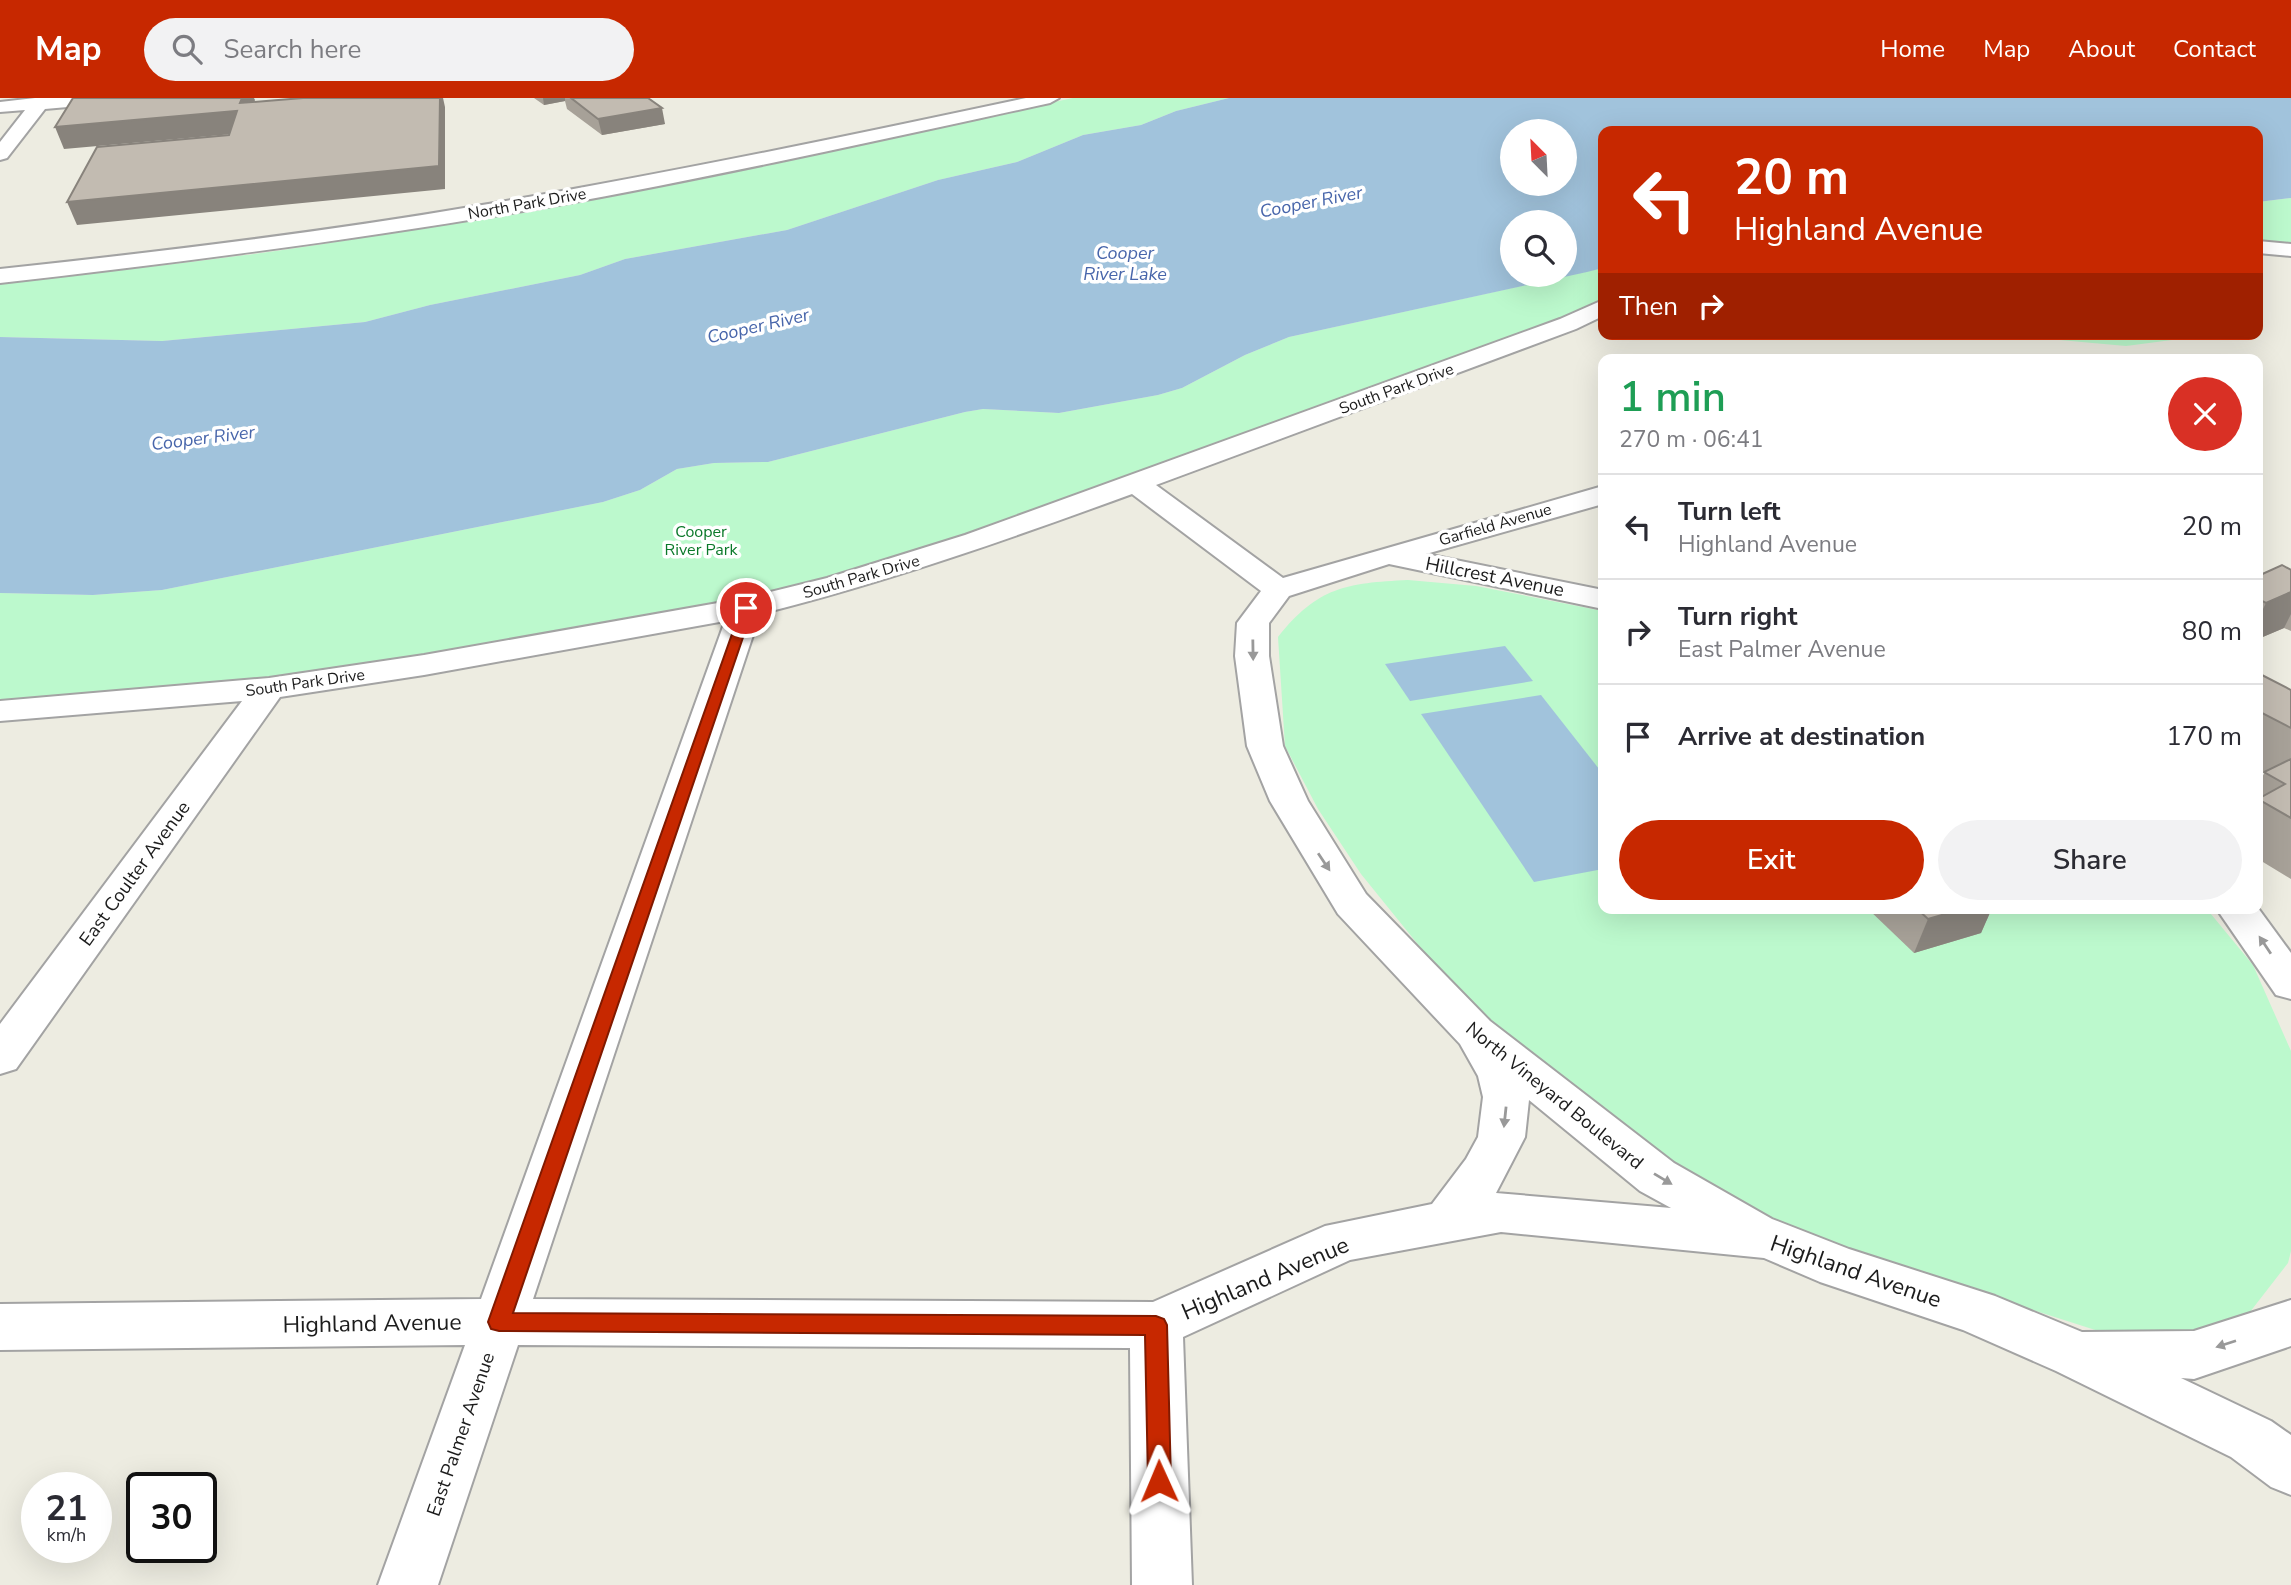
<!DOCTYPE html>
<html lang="en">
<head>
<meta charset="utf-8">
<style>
  :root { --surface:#fff; --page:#f2f2f3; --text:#2b2b33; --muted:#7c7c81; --line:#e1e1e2; --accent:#c72800 }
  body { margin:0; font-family:"Nunito Sans",sans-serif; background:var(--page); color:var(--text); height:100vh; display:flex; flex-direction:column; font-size:26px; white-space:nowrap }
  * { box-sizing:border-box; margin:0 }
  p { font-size:23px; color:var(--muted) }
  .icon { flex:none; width:38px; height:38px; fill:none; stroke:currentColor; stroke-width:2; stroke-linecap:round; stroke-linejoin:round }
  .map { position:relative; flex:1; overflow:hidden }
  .side { position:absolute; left:1598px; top:256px; width:665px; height:560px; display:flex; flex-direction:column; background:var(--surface); border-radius:14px; box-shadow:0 7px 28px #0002 }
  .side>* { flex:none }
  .banner { position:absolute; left:1598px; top:28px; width:665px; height:214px; border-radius:14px; box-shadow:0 7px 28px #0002; background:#c72800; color:#fff; overflow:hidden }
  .needle { width:46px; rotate:336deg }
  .controls { position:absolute; left:1500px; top:21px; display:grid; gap:14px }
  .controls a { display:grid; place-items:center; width:77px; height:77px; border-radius:50%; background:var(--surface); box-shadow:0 7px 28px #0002; font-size:35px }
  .speed { position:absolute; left:21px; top:1374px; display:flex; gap:14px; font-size:35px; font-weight:700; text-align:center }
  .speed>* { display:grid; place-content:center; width:91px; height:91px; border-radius:50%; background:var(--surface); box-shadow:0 7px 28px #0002; line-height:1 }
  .speed small { font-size:18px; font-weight:400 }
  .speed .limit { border:4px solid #111; border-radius:10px; background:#fff; color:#111 }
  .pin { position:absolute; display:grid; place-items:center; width:60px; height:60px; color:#fff; margin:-30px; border:4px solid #fff; border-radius:50%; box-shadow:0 2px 7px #0007 }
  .me { position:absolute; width:77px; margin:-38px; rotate:359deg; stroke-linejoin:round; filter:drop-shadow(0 0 5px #0008) }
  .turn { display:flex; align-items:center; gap:24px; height:147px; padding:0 21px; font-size:32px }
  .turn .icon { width:91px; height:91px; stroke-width:2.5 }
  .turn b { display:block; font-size:49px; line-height:60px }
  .then { display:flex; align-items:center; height:66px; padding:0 21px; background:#0003; gap:14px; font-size:26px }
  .round { display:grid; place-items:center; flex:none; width:74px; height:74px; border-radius:37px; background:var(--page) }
  .summary { display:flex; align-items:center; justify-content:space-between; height:119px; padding:0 21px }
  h1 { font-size:42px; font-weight:600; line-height:52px; color:#1e9e55 }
  .button { display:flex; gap:14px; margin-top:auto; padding:14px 21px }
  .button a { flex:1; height:80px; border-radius:42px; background:var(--accent); color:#fff; font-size:28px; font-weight:600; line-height:80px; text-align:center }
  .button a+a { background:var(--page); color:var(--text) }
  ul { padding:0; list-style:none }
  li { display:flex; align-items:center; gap:21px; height:105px; padding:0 21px; border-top:2px solid var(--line) }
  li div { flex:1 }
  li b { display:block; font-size:26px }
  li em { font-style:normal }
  header { display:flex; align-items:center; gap:42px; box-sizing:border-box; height:98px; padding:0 35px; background:var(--accent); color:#fff }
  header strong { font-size:33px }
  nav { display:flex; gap:38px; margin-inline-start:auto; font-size:24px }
  .search { width:490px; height:63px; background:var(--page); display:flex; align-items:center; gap:18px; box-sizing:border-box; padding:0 24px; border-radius:38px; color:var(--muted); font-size:26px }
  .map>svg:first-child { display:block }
</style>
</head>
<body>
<header>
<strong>Map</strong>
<div class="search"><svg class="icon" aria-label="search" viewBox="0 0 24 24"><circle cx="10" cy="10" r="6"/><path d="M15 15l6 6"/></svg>Search here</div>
<nav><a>Home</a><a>Map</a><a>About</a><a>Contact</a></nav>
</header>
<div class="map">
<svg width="2291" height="1487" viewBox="0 0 2291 1487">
  <rect width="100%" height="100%" fill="#edece1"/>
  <!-- park -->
  <g fill="#bcf9cd">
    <path d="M1073,0H1229L1176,13L1141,27L1083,37L1017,64L938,82L787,132L625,161L580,177L430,207L365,224L162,243L0,239V186C116,172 233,161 348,142C591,103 832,51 1073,0Z"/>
    <polygon points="2291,100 2291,152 2258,149 2258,104"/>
    <polygon points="1603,170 1603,209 838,487 424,567 0,613 0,495 93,497 162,492 603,404 640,392 677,371 714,365 768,364 965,314 983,311 1059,315 1158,297 1182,290 1245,257 1289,239"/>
    <polygon points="1993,236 2218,236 2126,248"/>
    <path d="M1408,482L1476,488L1603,513V810H2206L2253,867L2291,953V1153L2288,1165L2250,1214L2192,1242L2114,1238L1709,1108L1467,907L1361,776L1318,711L1285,648L1278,539C1318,489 1346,485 1408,482Z"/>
  </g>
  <!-- water -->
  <g fill="#a1c3dc" fill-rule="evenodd">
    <path d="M1229,0H2291V100L2258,104V33H1603V170L1587,174L1289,239L1245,257L1182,290L1158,297L1059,315L983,311L965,314L768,364L714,365L677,371L640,392L603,404L162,492L93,497L0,495V239L162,243L365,224L430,207L580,177L625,161L787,132L938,82L1017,64L1083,37L1141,27L1176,13ZM1512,33H1564V86H1512ZM1512,124H1564V177H1512Z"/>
    <polygon points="1505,548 1533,583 1410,603 1385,566"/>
    <polygon points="1541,597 1603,676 1603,771 1534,784 1421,616"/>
  </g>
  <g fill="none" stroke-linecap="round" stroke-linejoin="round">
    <!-- minor casing -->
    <g stroke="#a3a3a3" stroke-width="4">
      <g id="minor">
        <polygon points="122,0 113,5 45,11 7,60 0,62 0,44 25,12 0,14 0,4 35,0"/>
        <path d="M1026,0H1059L1050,5C884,41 719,78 552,108C369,140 185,164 0,185V171C159,154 318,135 476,108C661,77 843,39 1026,0Z"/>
        <polygon points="2258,143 2291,146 2291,158 2258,155"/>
        <path d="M1603,202V218L1576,231L1156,387L1283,480L1603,388V406L1426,456L1603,492V511L1389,466L1289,498L1269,525V558L1283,648L1308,703L1366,796L1490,923L1674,1065L1772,1121L1849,1151L1995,1198L2082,1234L2194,1233L2291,1202V1248L2194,1281L2181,1280L2271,1323L2291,1337V1397L2271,1389L2231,1359L2056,1273L1963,1232L1820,1184L1764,1160L1501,1134L1350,1162L1183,1239L1192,1487H1132L1130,1250L518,1247L438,1487H378L465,1247L0,1252V1206L481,1201L725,523L424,577L280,599L16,971L0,976V926L242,603L0,623V603L269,580L424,557L746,500L827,480L965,437L1560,221ZM1132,396L1261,493L1237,525L1235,558L1247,648L1270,703L1338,816L1460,946L1478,978L1483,999L1478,1039L1466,1061L1432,1106L1325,1128L1153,1204L533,1201L760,516C887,484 1009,441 1132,396ZM1529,1002L1640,1093L1671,1110L1496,1095L1525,1039Z"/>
        <polygon points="2216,810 2258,810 2291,855 2291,901 2276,897"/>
      </g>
    </g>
    <!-- minor -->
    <use href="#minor" fill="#fff" fill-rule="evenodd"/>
  </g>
  <!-- wall -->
  <g fill="#a7a198">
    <polygon points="534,0 648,0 665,26 602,37 567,11 565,3 544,7"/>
    <polygon points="2291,472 2291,533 2284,530 2258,541 2258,478"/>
    <polygon points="2258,575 2291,592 2291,781 2258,761 2258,686 2265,674 2258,670"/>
    <polygon points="1867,810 1992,810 1981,835 1914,855"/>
  </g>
  <!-- shaded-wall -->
  <g fill="#88837c">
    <polygon points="242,0 254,0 255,2 247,26 240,5"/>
    <polygon points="440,0 443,0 445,9 445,91 77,127 67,104"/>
    <polygon points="543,0 565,0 565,3 544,7"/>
    <polygon points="662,10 665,26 602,37 598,21"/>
    <polygon points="237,13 244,35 64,51 55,29"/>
    <polygon points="2291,494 2291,516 2284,530 2258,541 2258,521 2266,505"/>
    <polygon points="1966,810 1992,810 1981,835 1914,855 1928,821"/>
  </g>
  <!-- building -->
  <g fill="#c2bbb1" stroke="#88837c" stroke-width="2">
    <polygon points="73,0 242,0 240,5 303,0 440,0 439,68 67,104 97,49 229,37 237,13 55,29"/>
    <polygon points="571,0 648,0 662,10 598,21"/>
    <polygon points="2282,467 2291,472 2291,494 2266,505 2258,501 2258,478"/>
    <polygon points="2258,575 2291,592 2291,630 2258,613"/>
    <polygon points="2291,661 2291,720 2258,701 2285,686 2264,674"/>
    <polygon points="1916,810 1966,810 1928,821"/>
  </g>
  <!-- one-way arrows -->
  <defs><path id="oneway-solid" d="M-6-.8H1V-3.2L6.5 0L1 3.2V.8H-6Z" transform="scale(1.75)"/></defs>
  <g fill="#999">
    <use href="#oneway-solid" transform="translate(1253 552) rotate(89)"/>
    <use href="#oneway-solid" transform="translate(1324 764) rotate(56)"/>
    <use href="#oneway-solid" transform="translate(2265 847) rotate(-124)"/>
    <use href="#oneway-solid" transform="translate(1505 1019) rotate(96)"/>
    <use href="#oneway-solid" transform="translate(1663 1081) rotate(31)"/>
    <use href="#oneway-solid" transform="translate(2226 1246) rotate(162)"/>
  </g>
  <!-- route -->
  <polygon fill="#c72800" stroke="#811a00" stroke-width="2" points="742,508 753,510 513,1215 1156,1218 1164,1221 1167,1227 1171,1383 1168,1391 1159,1394 1151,1391 1148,1383 1145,1237 499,1233 491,1231 488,1224"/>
  <g text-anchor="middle" stroke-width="7" stroke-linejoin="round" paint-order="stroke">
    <!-- far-street labels -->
    <g font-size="16" fill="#1c1c1c" stroke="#fff">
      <text transform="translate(527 105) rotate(-10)" y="6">North Park Drive</text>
      <text transform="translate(1396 290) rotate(-20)" y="6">South Park Drive</text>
      <text transform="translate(1495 426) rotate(-16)" y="6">Garfield Avenue</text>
      <text transform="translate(861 478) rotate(-16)" y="6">South Park Drive</text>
      <text transform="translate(305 584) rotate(-8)" y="6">South Park Drive</text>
    </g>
    <!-- far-park labels -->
    <g font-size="16" fill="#0b792a" stroke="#fff">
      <text x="701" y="439">Cooper<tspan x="701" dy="18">River Park</tspan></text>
    </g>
    <!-- far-water labels -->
    <g font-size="18" font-style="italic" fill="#4866ab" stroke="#fff">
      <text transform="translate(1311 104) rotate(-11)" y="6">Cooper River</text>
      <text x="1125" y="161">Cooper<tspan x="1125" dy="21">River Lake</tspan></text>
      <text transform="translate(758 228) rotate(-13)" y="6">Cooper River</text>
      <text transform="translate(203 340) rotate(-7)" y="6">Cooper River</text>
    </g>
    <!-- street labels -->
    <g font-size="19" fill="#1c1c1c" stroke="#fff">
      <text transform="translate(1495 478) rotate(11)" y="7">Hillcrest Avenue</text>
      <text transform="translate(134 775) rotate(-54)" y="7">East Coulter Avenue</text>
      <text transform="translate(1555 997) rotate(39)" y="7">North Vineyard Boulevard</text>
      <text transform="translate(460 1336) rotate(-71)" y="7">East Palmer Avenue</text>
    </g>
    <!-- near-street labels -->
    <g font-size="23" fill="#1c1c1c" stroke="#fff">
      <text transform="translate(1856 1173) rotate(19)" y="8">Highland Avenue</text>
      <text transform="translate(1265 1180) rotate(-23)" y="8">Highland Avenue</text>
      <text transform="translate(372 1225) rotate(-1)" y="8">Highland Avenue</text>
    </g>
  </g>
</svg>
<div class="controls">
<a><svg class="needle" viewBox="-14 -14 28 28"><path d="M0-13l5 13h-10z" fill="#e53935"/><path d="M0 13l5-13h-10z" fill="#7c7c81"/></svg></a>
<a><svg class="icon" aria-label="search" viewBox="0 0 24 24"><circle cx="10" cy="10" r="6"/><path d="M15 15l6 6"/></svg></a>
</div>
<div class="speed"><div>21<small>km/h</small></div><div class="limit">30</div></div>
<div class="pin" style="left:746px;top:510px;background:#d93025"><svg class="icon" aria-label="arrive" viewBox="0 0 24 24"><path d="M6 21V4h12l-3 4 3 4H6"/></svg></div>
<svg class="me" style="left:1159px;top:1383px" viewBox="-20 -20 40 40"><path d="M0-17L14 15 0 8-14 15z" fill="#c72800" stroke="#fff" stroke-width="4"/></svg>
<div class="banner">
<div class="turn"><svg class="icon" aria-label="left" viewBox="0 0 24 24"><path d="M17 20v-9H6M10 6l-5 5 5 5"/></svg><div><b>20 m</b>Highland Avenue</div></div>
<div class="then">Then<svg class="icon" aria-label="right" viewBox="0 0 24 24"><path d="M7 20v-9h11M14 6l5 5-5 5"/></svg></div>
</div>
<section class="side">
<div class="summary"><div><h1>1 min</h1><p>270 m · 06:41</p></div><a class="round" style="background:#d93025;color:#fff"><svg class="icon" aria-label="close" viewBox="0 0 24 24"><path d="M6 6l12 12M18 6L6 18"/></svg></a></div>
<ul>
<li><svg class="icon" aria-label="left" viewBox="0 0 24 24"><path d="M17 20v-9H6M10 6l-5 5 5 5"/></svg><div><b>Turn left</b><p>Highland Avenue</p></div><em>20 m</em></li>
<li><svg class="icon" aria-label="right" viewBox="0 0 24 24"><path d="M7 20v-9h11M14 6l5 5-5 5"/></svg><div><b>Turn right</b><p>East Palmer Avenue</p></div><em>80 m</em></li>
<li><svg class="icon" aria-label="arrive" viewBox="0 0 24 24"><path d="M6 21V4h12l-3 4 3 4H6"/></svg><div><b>Arrive at destination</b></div><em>170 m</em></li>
</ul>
<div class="button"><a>Exit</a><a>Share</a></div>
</section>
</div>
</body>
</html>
